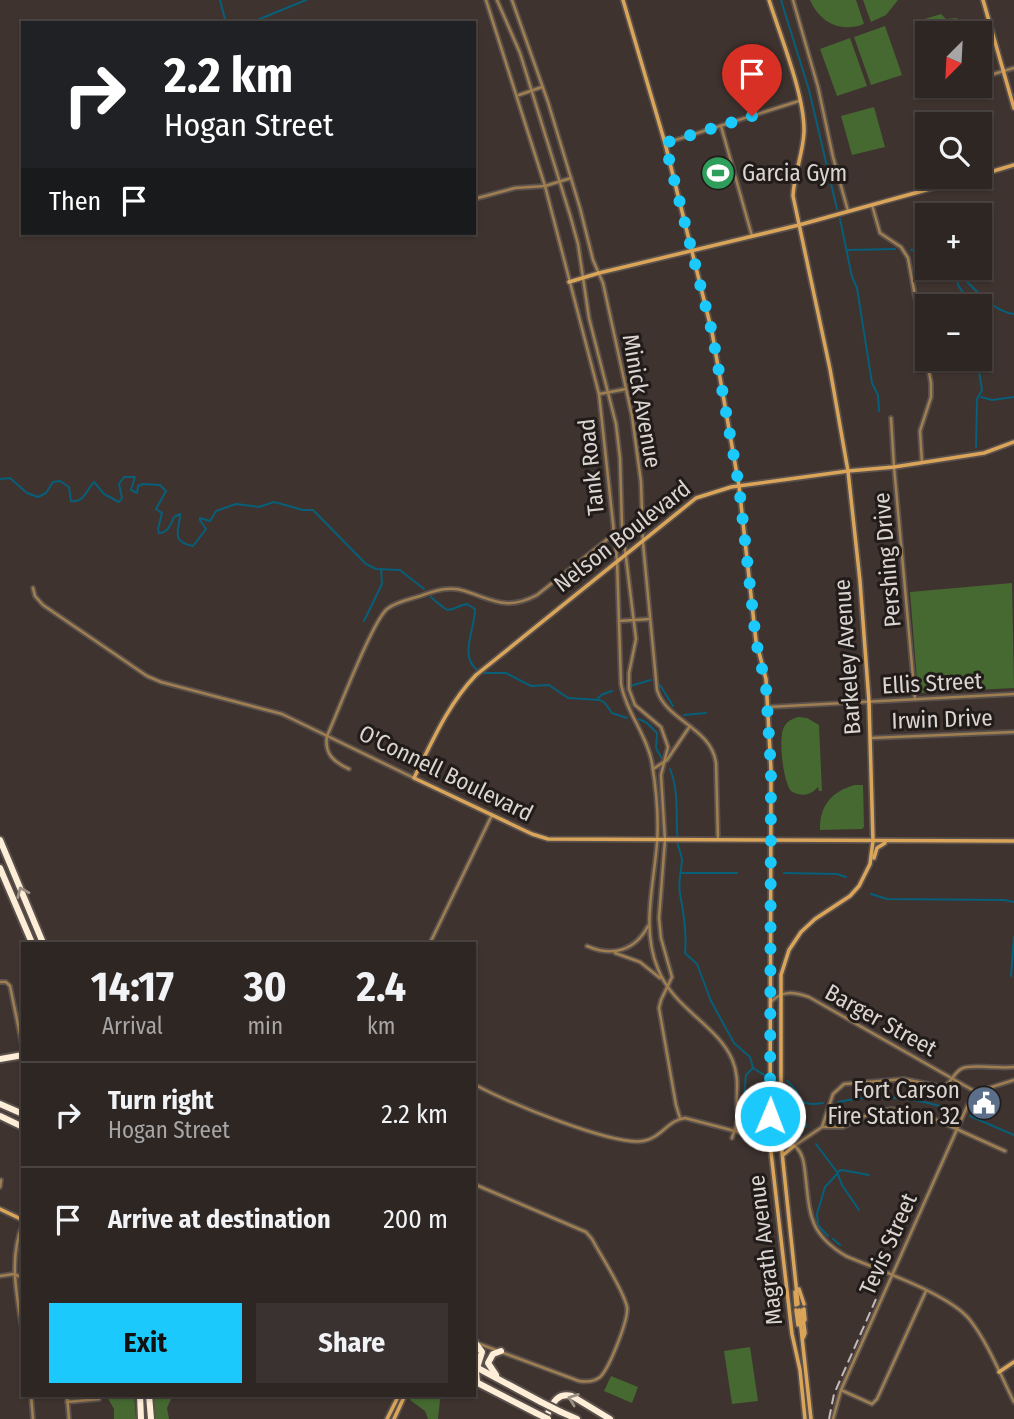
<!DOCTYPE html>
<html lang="en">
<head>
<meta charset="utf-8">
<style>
  :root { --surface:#2e2623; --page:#3a3230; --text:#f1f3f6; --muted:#a7a5a6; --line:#494341; --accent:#1bc9fc }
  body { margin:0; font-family:"Fira Sans Condensed",sans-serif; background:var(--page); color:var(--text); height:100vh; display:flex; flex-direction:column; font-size:26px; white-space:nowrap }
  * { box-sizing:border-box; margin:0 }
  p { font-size:23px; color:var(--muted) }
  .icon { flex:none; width:38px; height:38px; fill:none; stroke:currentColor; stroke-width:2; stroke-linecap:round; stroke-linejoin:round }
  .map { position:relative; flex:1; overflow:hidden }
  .side { position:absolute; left:21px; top:942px; width:455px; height:455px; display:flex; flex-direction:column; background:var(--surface); border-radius:0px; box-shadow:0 2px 5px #0004,0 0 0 2px var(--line) }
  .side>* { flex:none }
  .hud { position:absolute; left:21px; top:21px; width:455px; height:214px; border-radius:0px; box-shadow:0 2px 5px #0004,0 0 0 2px var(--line); background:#202124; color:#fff; overflow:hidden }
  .needle { width:46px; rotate:204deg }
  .buttons { position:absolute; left:915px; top:21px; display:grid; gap:14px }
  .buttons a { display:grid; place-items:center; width:77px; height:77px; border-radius:0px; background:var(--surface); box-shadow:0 2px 5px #0004,0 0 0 2px var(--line); font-size:35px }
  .pin { position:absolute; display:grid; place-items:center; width:60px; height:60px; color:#fff; margin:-72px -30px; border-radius:50% 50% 50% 0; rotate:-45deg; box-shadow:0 0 7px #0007 }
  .pin .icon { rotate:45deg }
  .me { position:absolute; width:77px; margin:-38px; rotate:1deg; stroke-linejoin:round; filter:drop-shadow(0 0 5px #0008) }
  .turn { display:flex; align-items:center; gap:24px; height:147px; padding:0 28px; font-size:32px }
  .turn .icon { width:91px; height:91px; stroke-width:2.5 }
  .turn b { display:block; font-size:49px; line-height:60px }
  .then { display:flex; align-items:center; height:66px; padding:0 28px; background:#0003; gap:14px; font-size:26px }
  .eta { display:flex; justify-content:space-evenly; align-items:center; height:119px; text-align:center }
  .eta b { font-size:42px; font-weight:700; line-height:49px }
  .primary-button { display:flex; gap:14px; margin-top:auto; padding:14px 28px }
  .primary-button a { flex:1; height:80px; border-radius:0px; background:var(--accent); color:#111; font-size:28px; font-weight:700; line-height:80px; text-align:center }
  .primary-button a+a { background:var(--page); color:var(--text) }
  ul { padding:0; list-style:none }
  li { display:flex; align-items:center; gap:21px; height:105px; padding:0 28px; border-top:2px solid var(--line) }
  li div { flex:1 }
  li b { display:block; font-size:26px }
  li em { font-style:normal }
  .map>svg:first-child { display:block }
</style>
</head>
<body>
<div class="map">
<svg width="1014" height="1419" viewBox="0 0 1014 1419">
  <rect width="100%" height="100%" fill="#3e332f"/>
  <!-- green -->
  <g fill="#456930">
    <path d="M810,0H856L864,24C841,33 820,23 810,0Z"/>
    <polygon points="863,0 898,0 886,15 871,22"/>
    <polygon points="941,14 946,19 957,18 961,33 953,33 946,23 929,26 929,30 918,33 917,29 919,24 928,21 919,23 918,21"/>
    <polygon points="885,26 902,75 871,85 854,37"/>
    <polygon points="850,38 867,86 837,96 820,49"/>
    <polygon points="874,107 885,147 852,155 841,116"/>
    <polygon points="1012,583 1014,688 918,693 910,592"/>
    <path d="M798,717L807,718L819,725L822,791H819L818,787C810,796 801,797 791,791C783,781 778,738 784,727C787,721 792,719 798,717Z"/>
    <path d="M855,785H863L864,827L862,829L820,830C819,806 832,791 855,785Z"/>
    <polygon points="750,1347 758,1401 732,1404 724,1351"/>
    <polygon points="611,1376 638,1387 632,1403 604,1391"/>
    <polygon points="106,1395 134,1395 136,1419 114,1419 114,1409"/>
    <polygon points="152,1395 173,1395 167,1408 169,1419 155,1419"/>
    <polygon points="412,1395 444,1395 440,1400 438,1419 428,1419 425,1411 410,1400"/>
  </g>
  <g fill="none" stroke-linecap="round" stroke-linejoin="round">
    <!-- stream -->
    <g stroke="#075f79" stroke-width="2">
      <polyline points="220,0 226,23"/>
      <polyline points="781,0 809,90 837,209"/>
      <polyline points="250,23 306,0"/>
      <polyline points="840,219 852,277 857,288 872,383 878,395 879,411"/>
      <polyline points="847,250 895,249"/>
      <polyline points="911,250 928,252"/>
      <path d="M953,268C970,283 990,311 1014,314"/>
      <polyline points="957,273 958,285 972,306"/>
      <polyline points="981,397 992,400 1014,397"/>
      <polyline points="976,447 977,399 982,390 977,359"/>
      <path d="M0,479L10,478L27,493L38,497L46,493L53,482L60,481L69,487L71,501C84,503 87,489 94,482L104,494L119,502L122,498L119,484L124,477H135L131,490L137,493L138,486L143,484L160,485L166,491L156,509L162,513L158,529L159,533C168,533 171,524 174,517L180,514C180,530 169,541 193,546L206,529L200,520V518L210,521L216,511L236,504L259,507L274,502L303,510H313L366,564L376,569L400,570L424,589"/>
      <path d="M431,597C453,616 444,610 467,604L475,609C475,630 459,655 477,670"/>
      <polyline points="364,621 382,584 381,569"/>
      <polyline points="484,673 506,673 531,686 549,685 568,698 600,700 605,703 612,713 627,718"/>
      <polyline points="660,685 673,706"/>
      <polyline points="630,686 651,680"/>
      <polyline points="598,698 603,694 612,691"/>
      <polyline points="684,715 706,713"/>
      <polyline points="639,719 647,723 657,733 656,748 662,759"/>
      <path d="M670,769C680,794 675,819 678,845C679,850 682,855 682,861C681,871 678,883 680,894C684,914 687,933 685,953L697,964L711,1001L734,1043L750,1057L753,1068L766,1076"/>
      <polyline points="682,873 737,873"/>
      <polyline points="784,873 837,874 846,877"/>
      <polyline points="871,894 887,899 1004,900 1014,902"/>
      <polyline points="1011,976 1014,937"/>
      <path d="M787,1081C805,1094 793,1108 823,1103"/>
      <polyline points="800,1101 806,1127"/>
      <path d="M838,1102C878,1093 919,1097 958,1112"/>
      <polyline points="970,1116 1014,1135"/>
      <polyline points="742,1118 746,1075 752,1069"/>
      <polyline points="816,1144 837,1172 842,1185 859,1210"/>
      <polyline points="837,1172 842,1170 869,1175"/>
      <polyline points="828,1236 818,1225 817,1214 825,1187 837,1174"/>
      <polyline points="833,1239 840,1245"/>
    </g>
    <!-- street casing -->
    <g stroke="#5a504c" stroke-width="6">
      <g id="street">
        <path d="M486,0L545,186L599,394L617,560L621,684C626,712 647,735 652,763C656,788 659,818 657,843C654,885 641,928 658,969C673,1008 717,1025 732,1059C746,1091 723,1114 754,1137"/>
        <polyline points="497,0 520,53 570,215 578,244 589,318 616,424 620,458 622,525 636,639 629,673 629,689 635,705 661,727 668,747 661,775 665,840 659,918 661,938 672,977 661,1000 659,1008 676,1105 680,1118"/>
        <path d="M512,0L548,102L580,208L593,260L603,283L632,416L641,482L643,543L657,690C667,722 711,727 716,763L718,839"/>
        <polyline points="793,0 818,87 833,157 848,211"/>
        <polyline points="980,78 1014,68"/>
        <polyline points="519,95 542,87"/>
        <polyline points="721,126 752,236"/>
        <polyline points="666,143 799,101"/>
        <polyline points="474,199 515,188 545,186 571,178"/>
        <polyline points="872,205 880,233 901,247 908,258 931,383 931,397 920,431 922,463"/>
        <polyline points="599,394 626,389"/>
        <polyline points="891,418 894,467 915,699"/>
        <polyline points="33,588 35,596 43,605 147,676 161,682 282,714 414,778"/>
        <polyline points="619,621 650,619"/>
        <polyline points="768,707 1014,694"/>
        <polyline points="871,738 1014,732"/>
        <path d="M349,769C334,762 324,754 327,736C338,712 372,622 387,609C397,601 412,599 423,595C437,590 450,586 465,591C493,600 507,611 537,595L614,534"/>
        <polyline points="653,769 667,760 690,726"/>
        <polyline points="430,943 492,815"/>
        <path d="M587,946C612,957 635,951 648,926"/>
        <polyline points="615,953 640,962 660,978"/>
        <polyline points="0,982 6,982 10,986 23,1049"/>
        <path d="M771,1002C782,990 794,992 809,997L976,1092L1014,1080"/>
        <path d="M474,1084C503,1101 613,1146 643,1141C661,1138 668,1120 685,1118L796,1147C803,1154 804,1163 805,1172C810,1212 807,1233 846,1256C878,1270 950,1294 970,1320C988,1343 1001,1376 1014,1402"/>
        <polyline points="822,1127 843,1127 875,1111 892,1109 930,1117 1005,1151"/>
        <polyline points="732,1138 738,1120"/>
        <path d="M794,1146L822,1127L833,1094L844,1084L904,1079L943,1087C952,1083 953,1072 963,1068C976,1064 999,1069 1014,1067"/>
        <path d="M474,1184L586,1232L592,1239C601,1256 623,1289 627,1307C629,1319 609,1369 600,1377C594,1382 586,1382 579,1381L477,1343"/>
        <polyline points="0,1187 1,1180"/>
        <path d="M23,1223C8,1260 17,1296 23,1334"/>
        <polyline points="0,1276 14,1274 23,1278"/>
        <polyline points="841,1390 872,1404 877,1399 926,1291"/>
        <polyline points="31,1395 33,1419"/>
        <polyline points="67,1395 69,1419"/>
        <polyline points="67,1402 99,1399"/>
        <polyline points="833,1419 841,1390 970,1100 976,1092"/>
      </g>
    </g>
    <!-- secondary casing -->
    <g stroke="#5a504c" stroke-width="7">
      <g id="secondary">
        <polyline points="623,0 665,143 712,332 739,486 756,641 766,679 771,770 770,1144 792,1334 800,1370 805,1419"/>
        <path d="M769,0C780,35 805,96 804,132C803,154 794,174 793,196L830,369L848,471L860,581L869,702L873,841L870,864L859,886L850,896L815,919L801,932L789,950L781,975V1143L798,1304"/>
        <polyline points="983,0 1014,108"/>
        <polyline points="980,175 1014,165"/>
        <polyline points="569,282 599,273 799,225 973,177"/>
        <path d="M1014,442L984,453L894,467L848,471L731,487L696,498L476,675C448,704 432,742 414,778L532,834L548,839L1014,841"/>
        <polyline points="874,858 877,848 885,843"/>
        <polyline points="783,1155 794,1146"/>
        <polyline points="0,1209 23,1220"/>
        <polyline points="799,1289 804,1304"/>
        <polyline points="795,1292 796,1305"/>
        <polyline points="804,1309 805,1320"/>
        <polyline points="796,1310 798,1325"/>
        <polyline points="799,1310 811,1419"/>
        <polyline points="802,1310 805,1333 803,1338"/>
        <polyline points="999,1372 1014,1362"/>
        <polyline points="387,1419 399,1395"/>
        <polyline points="394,1419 405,1395"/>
      </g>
    </g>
    <!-- highway casing -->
    <g stroke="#5a504c" stroke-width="10">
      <g id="highway">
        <polyline points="0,840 43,943"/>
        <polyline points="0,868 32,943"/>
        <polyline points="0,1059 23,1055"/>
        <polyline points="0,1104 23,1114"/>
        <polyline points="0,1116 23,1127"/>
        <polyline points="474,1341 482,1352 476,1371 477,1382"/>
        <polyline points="474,1366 541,1402"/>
        <polyline points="496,1375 488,1363 493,1354 501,1351"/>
        <polyline points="474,1381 536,1413"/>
        <polyline points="140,1395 141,1419"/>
        <polyline points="149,1395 151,1419"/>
        <polyline points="561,1412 577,1419"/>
        <path d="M545,1419C552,1406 555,1392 572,1396L610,1419"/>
      </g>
    </g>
    <!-- street -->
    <use href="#street" stroke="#9f7e50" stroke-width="2.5"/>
    <!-- secondary -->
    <use href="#secondary" stroke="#daa559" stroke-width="3.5"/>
    <!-- highway -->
    <use href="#highway" stroke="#feeed8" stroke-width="6"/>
    <!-- rail -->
    <polyline stroke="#c2bbb8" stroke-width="2" stroke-dasharray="10 5" stroke-linecap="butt" points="829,1419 834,1394 876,1299"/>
    <!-- highway-bridge casing -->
    <g stroke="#5a504c" stroke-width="10" stroke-linecap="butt">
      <g id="highway-bridge">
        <polyline points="541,1402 561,1412"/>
        <polyline points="536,1413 548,1419"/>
      </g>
    </g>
    <!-- highway-bridge -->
    <use href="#highway-bridge" stroke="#feeed8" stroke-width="6"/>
  </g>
  <!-- one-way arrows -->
  <defs><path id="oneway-chevron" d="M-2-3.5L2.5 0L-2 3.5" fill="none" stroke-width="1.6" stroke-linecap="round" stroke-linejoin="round" transform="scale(1.75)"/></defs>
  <g stroke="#9b9082">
    <use href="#oneway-chevron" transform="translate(22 892) rotate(-113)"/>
    <use href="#oneway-chevron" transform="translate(573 1399) rotate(-160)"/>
  </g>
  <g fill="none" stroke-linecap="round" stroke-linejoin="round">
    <!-- route -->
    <polyline stroke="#1bc9fc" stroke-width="12" stroke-dasharray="0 21.6" points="752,116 665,143 712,332 739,486 756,641 766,687 771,770 770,1116"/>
  </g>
  <!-- icons -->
  <defs>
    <g id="stadium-disc" transform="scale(1.75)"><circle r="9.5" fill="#2e9e5b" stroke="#211c1a"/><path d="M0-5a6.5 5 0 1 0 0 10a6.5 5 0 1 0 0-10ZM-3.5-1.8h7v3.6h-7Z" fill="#fff"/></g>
    <g id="civic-disc" transform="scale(1.75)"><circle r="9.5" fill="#5c6f8a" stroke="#211c1a"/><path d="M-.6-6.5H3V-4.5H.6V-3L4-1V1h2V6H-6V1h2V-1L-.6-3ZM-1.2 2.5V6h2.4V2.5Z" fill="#fff"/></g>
  </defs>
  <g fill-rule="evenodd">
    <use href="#stadium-disc" x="718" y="173"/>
    <use href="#civic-disc" x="984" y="1103"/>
  </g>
  <g text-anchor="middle" stroke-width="6" stroke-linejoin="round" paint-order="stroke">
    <!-- poi labels -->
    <g font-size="23" fill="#dbd5d2" stroke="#211c1a" text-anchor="start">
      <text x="742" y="181">Garcia Gym</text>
      <text x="960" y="1098" text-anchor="end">Fort Carson<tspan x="960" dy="26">Fire Station 32</tspan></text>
    </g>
    <!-- street labels -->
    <g font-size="23" fill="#dbd5d2" stroke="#211c1a">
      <text transform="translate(642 401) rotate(80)" y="8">Minick Avenue</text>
      <text transform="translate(591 467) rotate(-96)" y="8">Tank Road</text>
      <text transform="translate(622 536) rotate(-38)" y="8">Nelson Boulevard</text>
      <text transform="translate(887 560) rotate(-95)" y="8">Pershing Drive</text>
      <text transform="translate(847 657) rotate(-94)" y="8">Barkeley Avenue</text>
      <text transform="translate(932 683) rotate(-3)" y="8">Ellis Street</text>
      <text transform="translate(942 719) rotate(-2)" y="8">Irwin Drive</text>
      <text transform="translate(446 773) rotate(26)" y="8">O'Connell Boulevard</text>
      <text transform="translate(881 1020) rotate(29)" y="8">Barger Street</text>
      <text transform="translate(888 1244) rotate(-66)" y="8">Tevis Street</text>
      <text transform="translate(765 1250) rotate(-97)" y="8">Magrath Avenue</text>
    </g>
  </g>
</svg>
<div class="buttons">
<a><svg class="needle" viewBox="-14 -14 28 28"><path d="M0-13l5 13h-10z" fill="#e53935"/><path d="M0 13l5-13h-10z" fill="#a7a5a6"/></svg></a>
<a><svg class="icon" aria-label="search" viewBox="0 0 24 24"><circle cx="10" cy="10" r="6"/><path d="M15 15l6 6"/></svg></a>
<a>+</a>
<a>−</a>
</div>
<div class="pin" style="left:752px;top:116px;background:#d93025"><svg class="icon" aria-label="arrive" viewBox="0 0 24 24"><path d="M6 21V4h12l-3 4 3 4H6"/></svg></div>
<svg class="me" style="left:770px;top:1116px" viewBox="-20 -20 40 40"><circle r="17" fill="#1bc9fc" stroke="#fff" stroke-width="3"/><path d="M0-11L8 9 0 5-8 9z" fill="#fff"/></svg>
<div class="hud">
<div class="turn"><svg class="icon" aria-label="right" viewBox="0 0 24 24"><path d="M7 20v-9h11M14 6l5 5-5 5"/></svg><div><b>2.2 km</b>Hogan Street</div></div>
<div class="then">Then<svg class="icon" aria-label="arrive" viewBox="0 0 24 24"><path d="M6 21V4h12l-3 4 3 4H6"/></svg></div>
</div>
<section class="side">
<div class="eta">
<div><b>14:17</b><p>Arrival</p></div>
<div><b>30</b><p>min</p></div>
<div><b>2.4</b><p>km</p></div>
</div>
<ul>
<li><svg class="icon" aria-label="right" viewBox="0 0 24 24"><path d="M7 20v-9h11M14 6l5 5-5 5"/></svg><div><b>Turn right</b><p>Hogan Street</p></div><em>2.2 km</em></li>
<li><svg class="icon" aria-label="arrive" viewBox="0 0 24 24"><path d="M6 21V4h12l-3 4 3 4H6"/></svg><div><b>Arrive at destination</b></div><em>200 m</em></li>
</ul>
<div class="primary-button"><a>Exit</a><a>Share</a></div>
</section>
</div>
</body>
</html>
